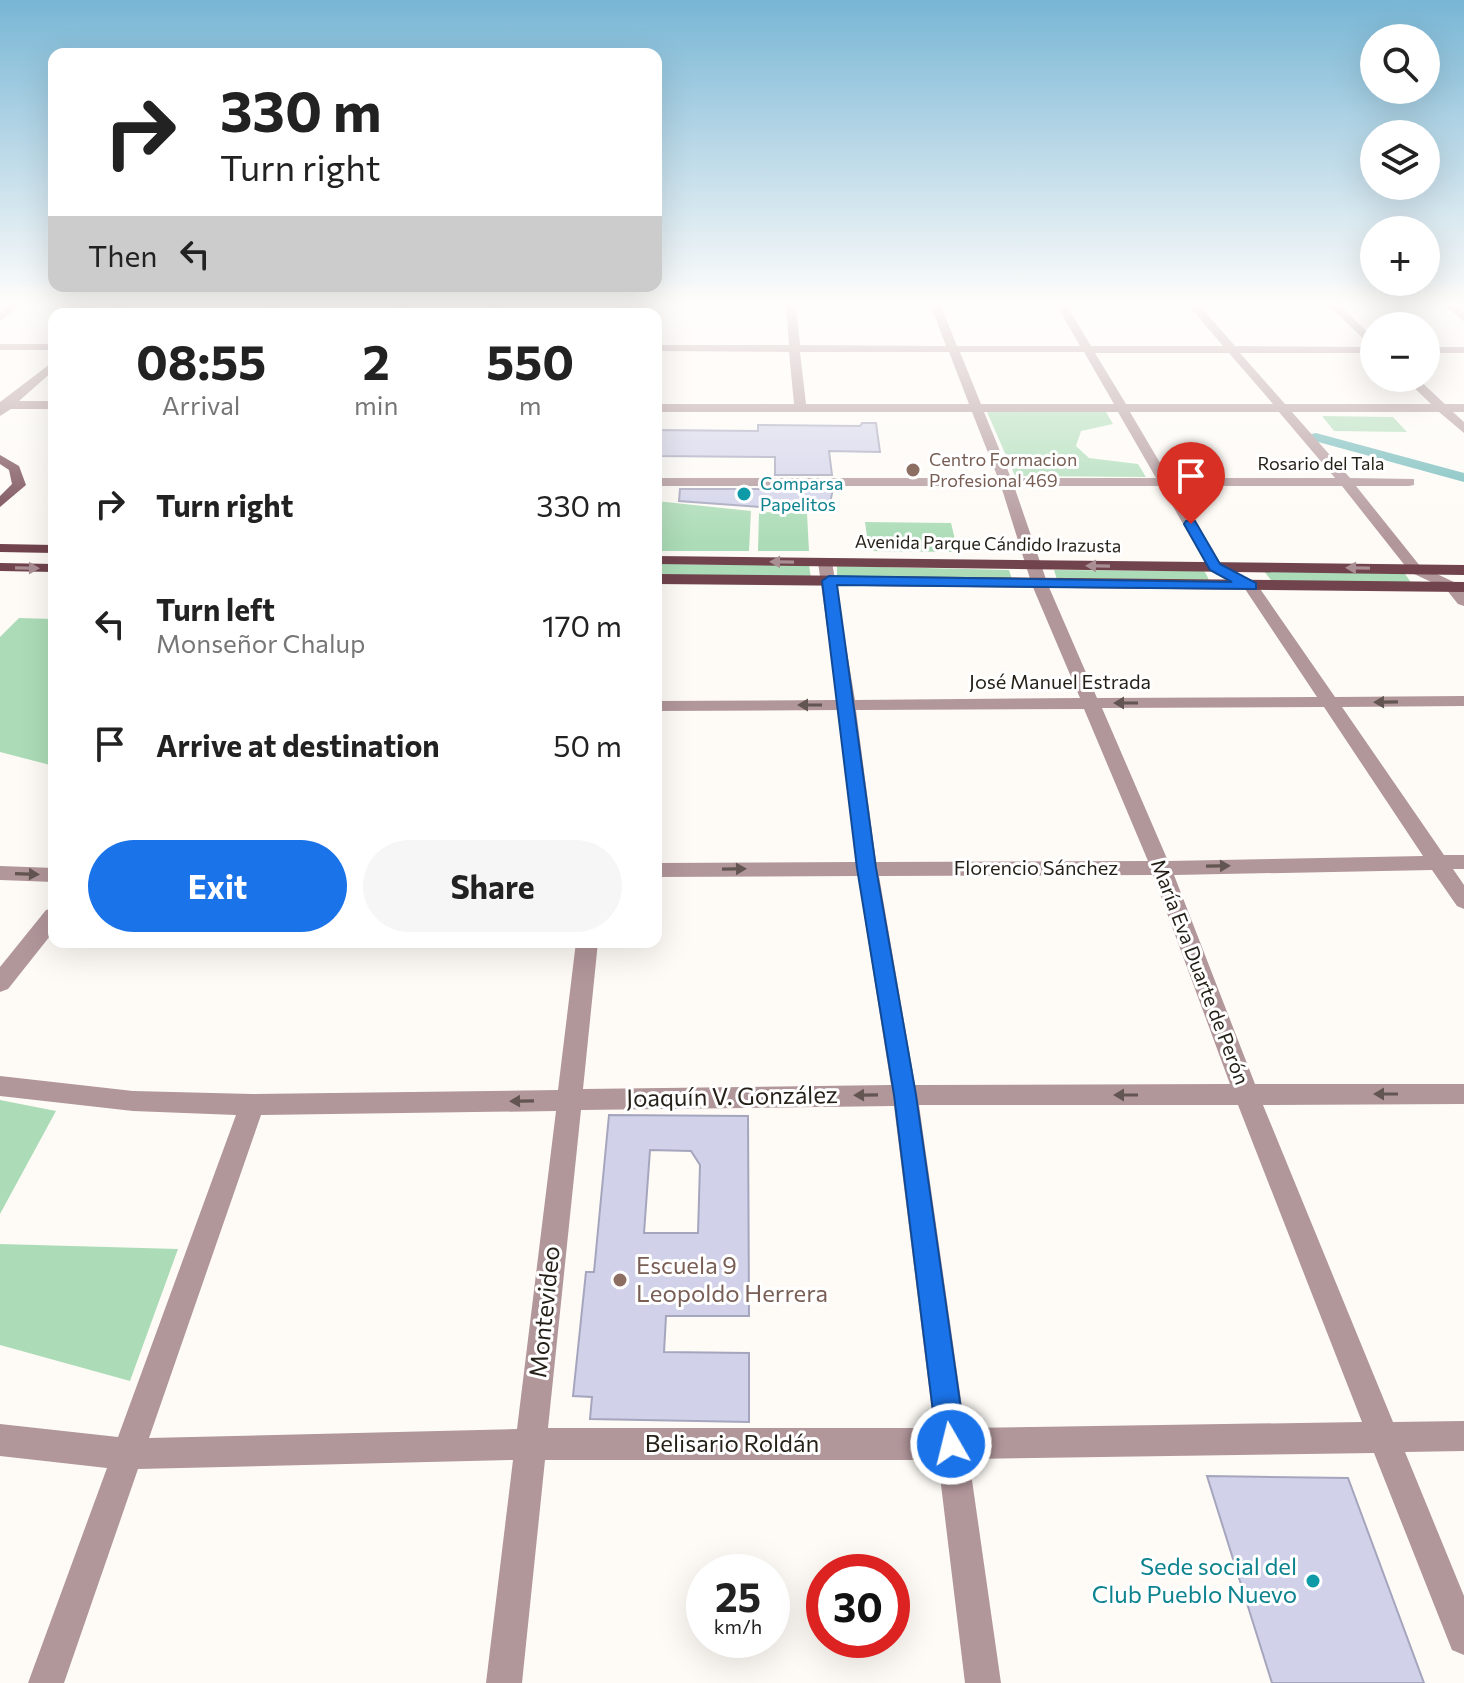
<!DOCTYPE html>
<html lang="en">
<head>
<meta charset="utf-8">
<style>
  :root { --surface:#fff; --page:#f6f6f6; --text:#222; --muted:#767676; --accent:#1a73e8 }
  body { margin:0; font-family:Commissioner,sans-serif; background:var(--page); color:var(--text); height:100vh; display:flex; flex-direction:column; font-size:30px; white-space:nowrap }
  * { box-sizing:border-box; margin:0 }
  p { font-size:26px; color:var(--muted) }
  .icon { flex:none; width:44px; height:44px; fill:none; stroke:currentColor; stroke-width:2; stroke-linecap:round; stroke-linejoin:round }
  .map { position:relative; flex:1; overflow:hidden }
  .sheet { position:absolute; left:48px; top:308px; width:614px; height:640px; display:flex; flex-direction:column; background:var(--surface); border-radius:16px; box-shadow:0 8px 32px #0002 }
  .sheet>* { flex:none }
  .banner { position:absolute; left:48px; top:48px; width:614px; height:244px; border-radius:16px; box-shadow:0 8px 32px #0002; background:#fff; color:var(--text); overflow:hidden }
  .fabs { position:absolute; left:1360px; top:24px; display:grid; gap:16px }
  .fabs a { display:grid; place-items:center; width:80px; height:80px; border-radius:50%; background:var(--surface); box-shadow:0 8px 32px #0002; font-size:40px }
  .speed { position:absolute; left:686px; top:1554px; display:flex; gap:16px; font-size:40px; font-weight:700; text-align:center }
  .speed>* { display:grid; place-content:center; width:104px; height:104px; border-radius:50%; background:var(--surface); box-shadow:0 8px 32px #0002; line-height:1 }
  .speed small { font-size:20px; font-weight:400 }
  .speed .limit { border:12px solid #d22; background:#fff; color:#111 }
  .pin { position:absolute; display:grid; place-items:center; width:68px; height:68px; color:#fff; margin:-82px -34px; border-radius:50% 50% 50% 0; rotate:-45deg; box-shadow:0 0 8px #0007 }
  .pin .icon { rotate:45deg }
  .me { position:absolute; width:88px; margin:-44px; rotate:352deg; stroke-linejoin:round; filter:drop-shadow(0 0 6px #0008) }
  .turn { display:flex; align-items:center; gap:28px; height:168px; padding:0 40px; font-size:36px }
  .turn .icon { width:104px; height:104px; stroke-width:2.5 }
  .turn b { display:block; font-size:56px; line-height:68px }
  .then { display:flex; align-items:center; height:76px; padding:0 40px; background:#0003; gap:16px; font-size:30px }
  .eta { display:flex; justify-content:space-evenly; align-items:center; height:136px; text-align:center }
  .eta b { font-size:48px; font-weight:700; line-height:56px }
  .primary-button { display:flex; gap:16px; margin-top:auto; padding:16px 40px }
  .primary-button a { flex:1; height:92px; border-radius:48px; background:var(--accent); color:#fff; font-size:32px; font-weight:700; line-height:92px; text-align:center }
  .primary-button a+a { background:var(--page); color:var(--text) }
  ul { padding:0; list-style:none }
  li { display:flex; align-items:center; gap:24px; height:120px; padding:0 40px }
  li div { flex:1 }
  li b { display:block; font-size:30px }
  li em { font-style:normal }
  .map>svg:first-child { display:block }
</style>
</head>
<body>
<div class="map">
<svg width="1464" height="1683" viewBox="0 0 1464 1683">
  <rect width="100%" height="100%" fill="#fefbf6"/>
  <!-- green -->
  <g fill="#acdcb7">
    <polygon points="987,412 1106,412 1113,424 1081,431 1076,446 1089,458 1138,464 1146,477 1015,476"/>
    <polygon points="1322,416 1393,417 1407,432 1334,431"/>
    <polygon points="656,501 751,511 749,551 656,551"/>
    <polygon points="759,512 807,513 809,551 758,551"/>
    <polygon points="865,522 951,523 958,552 869,551"/>
    <polygon points="656,564 809,565 811,578 656,576"/>
    <polygon points="837,566 1009,570 1013,582 837,578"/>
    <polygon points="1054,570 1202,571 1205,572 1211,584 1058,583"/>
    <polygon points="1264,571 1403,571 1412,584 1274,584"/>
    <polygon points="19,618 54,619 54,766 0,752 0,637"/>
    <polygon points="0,1100 56,1111 0,1214"/>
    <polygon points="0,1244 178,1249 130,1381 0,1345"/>
  </g>
  <g fill="none" stroke-linecap="round" stroke-linejoin="round">
    <!-- canal -->
    <polygon fill="#70b9b9" fill-rule="evenodd" points="1316,433 1464,473 1464,482 1311,440 1311,434"/>
  </g>
  <!-- building -->
  <g fill="#d1d2ea" stroke="#a5a5bd" stroke-width="2" fill-rule="evenodd">
    <polygon points="862,423 876,423 880,452 829,451 832,475 775,475 775,457 656,456 656,430 758,431 758,425 860,426"/>
    <polygon points="680,489 833,489 828,512 679,501"/>
    <path d="M609,1115L748,1116L749,1316H666L664,1352L749,1353V1422L590,1419L592,1397L573,1396L586,1272H594ZM650,1150L691,1151L700,1165L698,1233H644Z"/>
    <polygon points="1207,1476 1348,1478 1424,1683 1272,1683"/>
  </g>
  <g fill="none" stroke-linecap="round" stroke-linejoin="round">
    <!-- minor -->
    <g fill="#b1969a" fill-rule="evenodd">
      <polygon points="8,306 20,306 0,321 0,313"/>
      <polygon points="113,306 124,306 116,314 105,314"/>
      <polygon points="268,306 278,306 272,314 262,314"/>
      <polygon points="398,306 408,306 403,314 393,314"/>
      <polygon points="489,306 499,306 496,314 486,314"/>
      <polygon points="621,306 631,306 628,314 618,314"/>
      <path d="M786,306H796L800,345L946,346L931,306H941L957,346H1080L1057,306H1067L1091,346H1223L1189,306H1200L1235,346L1372,347L1329,306H1340L1374,338V353H1240L1285,404H1431L1404,378H1417L1445,404H1464V412H1453L1464,422V433L1439,412H1292L1350,478L1414,479V485L1409,486H1356L1420,566L1456,583L1464,591V606L1458,604L1446,589L1410,572L1342,486H1174L1221,564L1256,583L1335,697L1464,696V706L1342,707L1444,855H1464V869H1453L1464,885V909L1457,906L1432,870L1174,875L1255,1084H1464V1104L1263,1105L1393,1422L1464,1421V1451L1405,1452L1464,1596V1655L1452,1650L1374,1453L969,1459L1001,1683H965L938,1460H545L522,1683H486L513,1460L138,1469L64,1683H28L107,1468L0,1456V1424L118,1437L236,1115L133,1111L0,1096V1076L133,1091L252,1094L558,1090L576,942H598L583,1089L891,1085L858,876L656,877V863L856,862L839,710L656,711V701L837,700L818,562L825,558L832,562L855,700L1080,698L1032,585L1001,486H656V478H998L972,412H656V404H794L789,352L656,351V345H789ZM800,352H949L969,404H806ZM960,352H1084L1114,404H981ZM1095,353H1229L1273,404H1126ZM984,412H1118L1156,478H1011ZM1130,412H1279L1335,478H1169ZM1014,486H1161L1210,570L1245,589L1317,697L1097,698L1048,585ZM1324,707L1423,856L1168,861L1102,708ZM1084,709L1148,861L876,862L856,710ZM1153,875L1230,1084L915,1085L879,876ZM919,1105H1238L1362,1422L965,1428ZM894,1106L934,1428H548L581,1110ZM556,1111L517,1429L149,1438L261,1115Z"/>
      <polygon points="1444,306 1456,306 1464,313 1464,321"/>
      <rect x="0" y="344" width="54" height="6"/>
      <rect x="1426" y="347" width="38" height="6"/>
      <polygon points="54,361 54,370 19,401 54,401 54,409 11,409 0,416 0,402"/>
      <polygon points="0,866 54,868 54,882 0,880"/>
      <polygon points="54,908 54,931 8,989 0,992 0,967 46,910"/>
    </g>
    <!-- major -->
    <g fill="#70434d" fill-rule="evenodd">
      <polygon points="0,455 19,466 26,485 0,507 0,496 12,484 9,470 0,464"/>
      <polygon points="0,544 54,545 54,553 0,552"/>
      <polygon points="656,556 1464,565 1464,575 656,564"/>
      <polygon points="0,563 54,564 54,572 0,571"/>
      <polygon points="656,574 1464,582 1464,592 656,584"/>
    </g>
  </g>
  <!-- one-way arrows -->
  <defs><path id="oneway-solid" d="M-6-.8H1V-3.2L6.5 0L1 3.2V.8H-6Z" transform="scale(2)"/></defs>
  <g fill="#a98e94">
    <use href="#oneway-solid" transform="translate(782 562) rotate(-179)"/>
    <use href="#oneway-solid" transform="translate(1098 566) rotate(-179)"/>
    <use href="#oneway-solid" transform="translate(27 568) rotate(1)"/>
    <use href="#oneway-solid" transform="translate(1358 568) rotate(-179)"/>
  </g>
  <g fill="#635552">
    <use href="#oneway-solid" transform="translate(1386 702) rotate(179)"/>
    <use href="#oneway-solid" transform="translate(1126 703) rotate(-180)"/>
    <use href="#oneway-solid" transform="translate(810 705) rotate(180)"/>
    <use href="#oneway-solid" transform="translate(1218 866) rotate(-1)"/>
    <use href="#oneway-solid" transform="translate(734 869) rotate(-1)"/>
    <use href="#oneway-solid" transform="translate(27 874) rotate(2)"/>
    <use href="#oneway-solid" transform="translate(1386 1094) rotate(180)"/>
    <use href="#oneway-solid" transform="translate(866 1095) rotate(179)"/>
    <use href="#oneway-solid" transform="translate(1126 1095) rotate(-180)"/>
    <use href="#oneway-solid" transform="translate(522 1101) rotate(179)"/>
  </g>
  <!-- sky -->
  <linearGradient id="sky" x2="0" y2="1"><stop stop-color="#78b6d5"/><stop offset="0.56" stop-color="#fffdfb"/><stop offset="1" stop-color="#fffdfb" stop-opacity="0"/></linearGradient>
  <rect width="1464" height="542" fill="url(#sky)"/>
  <!-- route -->
  <polygon fill="#1a73e8" stroke="#114b97" stroke-width="2" points="1186,521 1195,521 1220,564 1256,583 1256,589 837,585 876,868 916,1095 966,1444 961,1454 951,1458 941,1454 937,1444 894,1095 857,868 822,581 829,576 1232,582 1210,570 1184,524"/>
  <!-- markers -->
  <g fill="#8d6e63" stroke="#fff" stroke-width="3">
    <circle cx="913" cy="470" r="8"/>
    <circle cx="620" cy="1280" r="8"/>
  </g>
  <g fill="#0f9aa8" stroke="#fff" stroke-width="3">
    <circle cx="744" cy="494" r="8"/>
    <circle cx="1313" cy="1581" r="8"/>
  </g>
  <g text-anchor="middle" stroke-width="6" stroke-linejoin="round" paint-order="stroke">
    <!-- far-education labels -->
    <g font-size="18" fill="#785e54" stroke="#fff" text-anchor="start">
      <text x="929" y="466">Centro Formacion<tspan x="929" dy="21">Profesional 469</tspan></text>
    </g>
    <!-- far-street labels -->
    <g font-size="18" fill="#241f17" stroke="#fff">
      <text x="1321" y="470">Rosario del Tala</text>
      <text transform="translate(988 544) rotate(1)" y="6">Avenida Parque Cándido Irazusta</text>
    </g>
    <!-- far-culture labels -->
    <g font-size="18" fill="#0d838f" stroke="#fff" text-anchor="start">
      <text x="760" y="490">Comparsa<tspan x="760" dy="21">Papelitos</tspan></text>
    </g>
    <!-- street labels -->
    <g font-size="20" fill="#241f17" stroke="#fff">
      <text x="1060" y="689">José Manuel Estrada</text>
      <text x="1036" y="875">Florencio Sánchez</text>
      <text transform="translate(1200 972) rotate(69)" y="7">María Eva Duarte de Perón</text>
    </g>
    <!-- near-street labels -->
    <g font-size="24" fill="#241f17" stroke="#fff">
      <text transform="translate(732 1097) rotate(-1)" y="8">Joaquín V. González</text>
      <text transform="translate(545 1312) rotate(-84)" y="8">Montevideo</text>
      <text x="732" y="1452">Belisario Roldán</text>
    </g>
    <!-- near-education labels -->
    <g font-size="24" fill="#785e54" stroke="#fff" text-anchor="start">
      <text x="636" y="1274">Escuela 9<tspan x="636" dy="28">Leopoldo Herrera</tspan></text>
    </g>
    <!-- near-culture labels -->
    <g font-size="24" fill="#0d838f" stroke="#fff" text-anchor="end">
      <text x="1297" y="1575">Sede social del<tspan x="1297" dy="28">Club Pueblo Nuevo</tspan></text>
    </g>
  </g>
</svg>
<div class="fabs">
<a><svg class="icon" aria-label="search" viewBox="0 0 24 24"><circle cx="10" cy="10" r="6"/><path d="M15 15l6 6"/></svg></a>
<a><svg class="icon" aria-label="layers" viewBox="0 0 24 24"><path d="M12 4l9 5-9 5-9-5zM3 14l9 5 9-5"/></svg></a>
<a>+</a>
<a>−</a>
</div>
<div class="speed"><div>25<small>km/h</small></div><div class="limit">30</div></div>
<div class="pin" style="left:1191px;top:524px;background:#d93025"><svg class="icon" aria-label="arrive" viewBox="0 0 24 24"><path d="M6 21V4h12l-3 4 3 4H6"/></svg></div>
<svg class="me" style="left:951px;top:1444px" viewBox="-20 -20 40 40"><circle r="17" fill="#1a73e8" stroke="#fff" stroke-width="3"/><path d="M0-11L8 9 0 5-8 9z" fill="#fff"/></svg>
<div class="banner">
<div class="turn"><svg class="icon" aria-label="right" viewBox="0 0 24 24"><path d="M7 20v-9h11M14 6l5 5-5 5"/></svg><div><b>330 m</b>Turn right</div></div>
<div class="then">Then<svg class="icon" aria-label="left" viewBox="0 0 24 24"><path d="M17 20v-9H6M10 6l-5 5 5 5"/></svg></div>
</div>
<section class="sheet">
<div class="eta">
<div><b>08:55</b><p>Arrival</p></div>
<div><b>2</b><p>min</p></div>
<div><b>550</b><p>m</p></div>
</div>
<ul>
<li><svg class="icon" aria-label="right" viewBox="0 0 24 24"><path d="M7 20v-9h11M14 6l5 5-5 5"/></svg><div><b>Turn right</b></div><em>330 m</em></li>
<li><svg class="icon" aria-label="left" viewBox="0 0 24 24"><path d="M17 20v-9H6M10 6l-5 5 5 5"/></svg><div><b>Turn left</b><p>Monseñor Chalup</p></div><em>170 m</em></li>
<li><svg class="icon" aria-label="arrive" viewBox="0 0 24 24"><path d="M6 21V4h12l-3 4 3 4H6"/></svg><div><b>Arrive at destination</b></div><em>50 m</em></li>
</ul>
<div class="primary-button"><a>Exit</a><a>Share</a></div>
</section>
</div>
</body>
</html>
